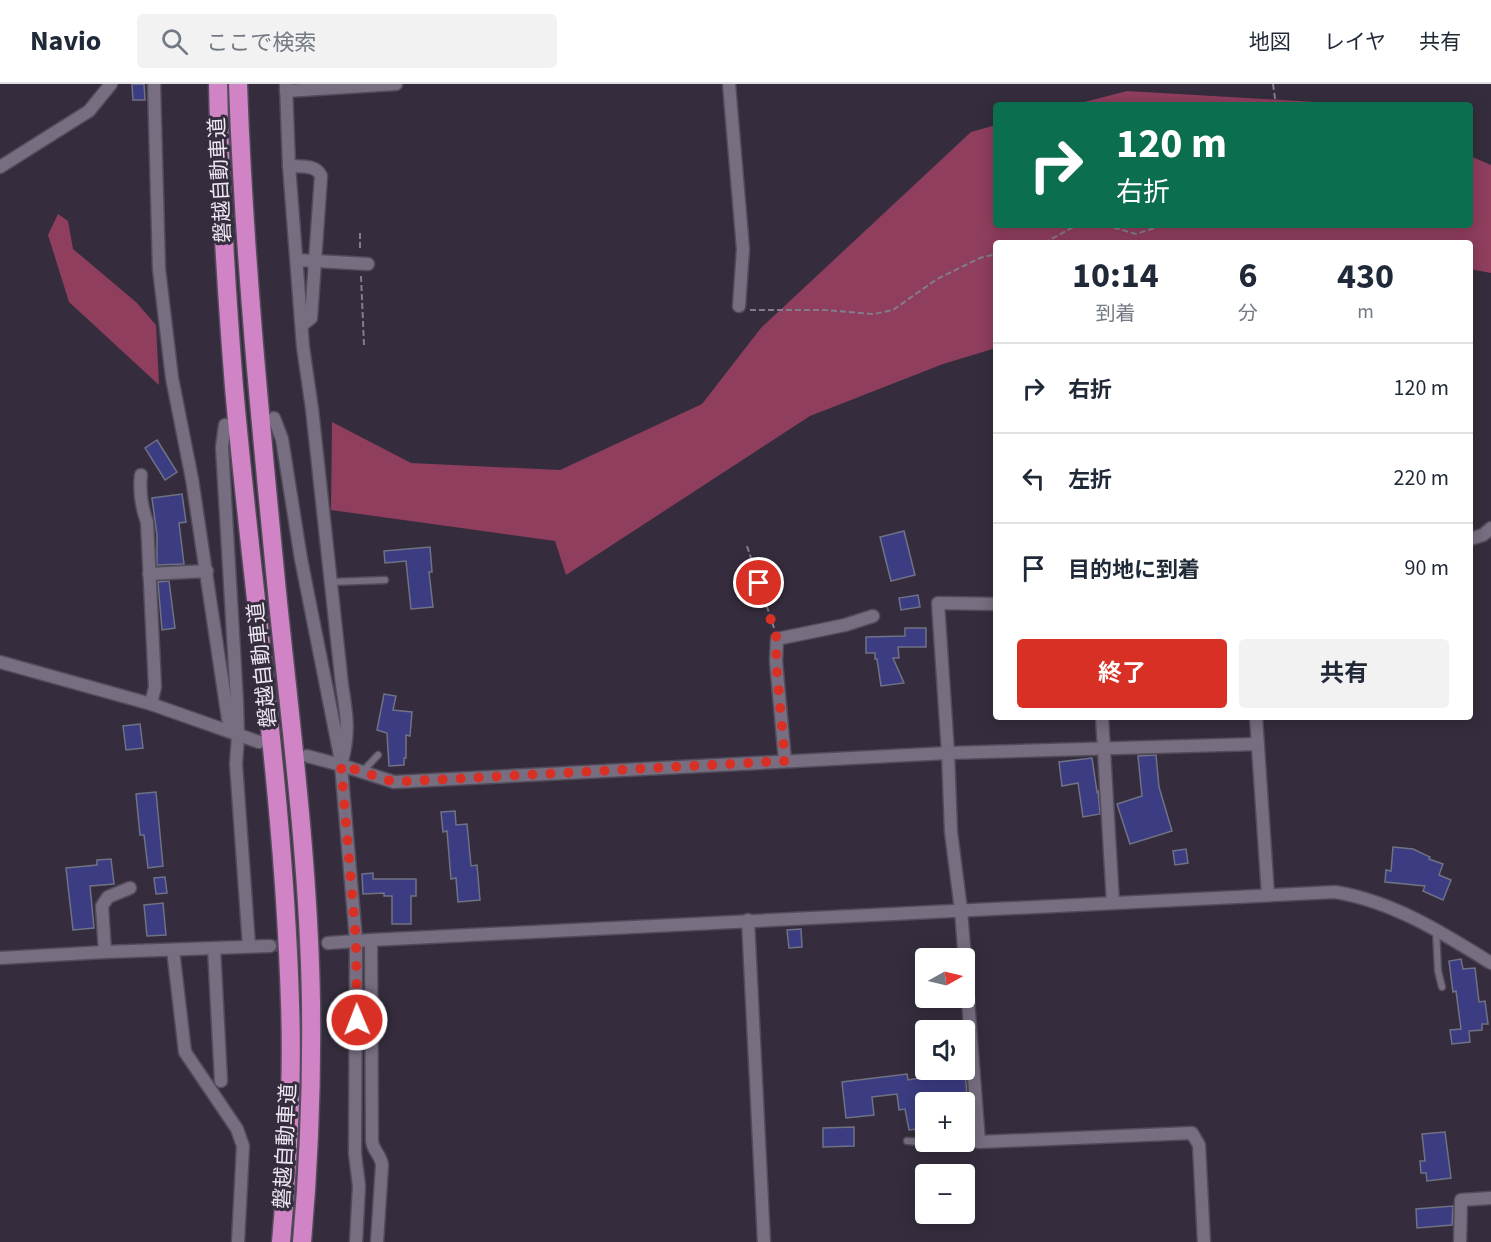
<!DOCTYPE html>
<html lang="ja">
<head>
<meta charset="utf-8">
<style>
  :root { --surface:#fff; --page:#f2f2f3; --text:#1f2937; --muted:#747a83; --line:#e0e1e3; --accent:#d93025 }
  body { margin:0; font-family:"Source Sans 3","Noto Sans JP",sans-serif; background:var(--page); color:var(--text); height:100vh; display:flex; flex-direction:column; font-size:22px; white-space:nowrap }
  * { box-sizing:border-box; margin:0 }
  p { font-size:20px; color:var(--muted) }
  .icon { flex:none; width:33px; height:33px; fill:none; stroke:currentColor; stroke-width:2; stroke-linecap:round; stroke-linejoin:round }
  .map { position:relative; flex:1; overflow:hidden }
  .panel { position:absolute; left:993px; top:156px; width:480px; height:480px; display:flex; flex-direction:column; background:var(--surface); border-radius:6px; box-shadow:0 3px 15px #0003 }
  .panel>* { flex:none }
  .top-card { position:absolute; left:993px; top:18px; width:480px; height:126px; border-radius:6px; box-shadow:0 3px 15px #0003; background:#0b6e4f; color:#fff; overflow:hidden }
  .needle { width:39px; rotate:82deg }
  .fabs { position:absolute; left:915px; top:864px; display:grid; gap:12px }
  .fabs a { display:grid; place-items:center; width:60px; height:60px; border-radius:6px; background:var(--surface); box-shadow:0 3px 15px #0003; font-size:30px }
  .pin { position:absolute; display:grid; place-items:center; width:51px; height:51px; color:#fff; margin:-26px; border:3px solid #fff; border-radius:50%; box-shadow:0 2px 6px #0007 }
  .me { position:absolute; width:66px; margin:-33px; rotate:359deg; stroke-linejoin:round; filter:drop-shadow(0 0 4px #0008) }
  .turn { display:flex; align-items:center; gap:21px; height:126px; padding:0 24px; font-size:27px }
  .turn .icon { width:78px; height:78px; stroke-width:2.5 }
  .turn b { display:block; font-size:42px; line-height:51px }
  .eta { display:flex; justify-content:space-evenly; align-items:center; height:102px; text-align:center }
  .eta b { font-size:36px; font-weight:700; line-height:42px }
  .primary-button { display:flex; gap:12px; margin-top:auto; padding:12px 24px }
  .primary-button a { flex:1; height:69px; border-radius:6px; background:var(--accent); color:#fff; font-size:24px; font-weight:700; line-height:69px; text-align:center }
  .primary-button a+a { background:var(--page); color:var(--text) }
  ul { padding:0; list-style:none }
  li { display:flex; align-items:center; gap:18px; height:90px; padding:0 24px; border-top:2px solid var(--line) }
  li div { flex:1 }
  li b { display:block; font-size:22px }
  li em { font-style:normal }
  header { display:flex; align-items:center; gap:36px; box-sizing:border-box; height:84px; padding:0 30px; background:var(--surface); border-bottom:2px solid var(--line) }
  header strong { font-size:28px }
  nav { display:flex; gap:33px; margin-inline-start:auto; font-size:21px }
  .search { width:420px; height:54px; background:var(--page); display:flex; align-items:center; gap:15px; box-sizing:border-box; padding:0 21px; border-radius:6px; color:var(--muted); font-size:22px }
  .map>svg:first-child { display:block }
</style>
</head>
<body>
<header>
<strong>Navio</strong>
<div class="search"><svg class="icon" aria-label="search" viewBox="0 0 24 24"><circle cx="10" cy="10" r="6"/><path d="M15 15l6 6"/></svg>ここで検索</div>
<nav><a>地図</a><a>レイヤ</a><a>共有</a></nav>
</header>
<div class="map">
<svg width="1491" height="1158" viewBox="0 0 1491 1158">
  <rect width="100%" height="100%" fill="#352d3d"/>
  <!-- forest -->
  <g fill="#8f3e5e">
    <polygon points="1127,7 1333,19 1338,21 1073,21"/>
    <polygon points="996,41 996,141 1470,141 1470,72 1491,81 1491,189 1470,185 1470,159 996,159 996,264 943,280 810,332 566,491 555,457 331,426 332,338 411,379 560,386 702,320 761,244 971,48"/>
    <polygon points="58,130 68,137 73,165 136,218 156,241 159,301 69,218 48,151"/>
  </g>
  <!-- building -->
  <g fill="#3c3c82" stroke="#6f7285" stroke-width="1.5">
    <polygon points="132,0 144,0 145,16 133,16"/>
    <polygon points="157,356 177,388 165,396 145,364"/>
    <polygon points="182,410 186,438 179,439 184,480 157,481 157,451 152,414"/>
    <polygon points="904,447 915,491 891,497 880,453"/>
    <polygon points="430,463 432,488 429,488 433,523 411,525 406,477 385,479 384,467"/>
    <polygon points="169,497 175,544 162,546 158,498"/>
    <polygon points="918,511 920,523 901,526 899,514"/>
    <polygon points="905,544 926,544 926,563 898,563 899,574 893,574 904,599 881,602 877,575 875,575 875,569 866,569 866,553 905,552"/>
    <polygon points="384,610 396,612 393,626 412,628 410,652 406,651 406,674 404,674 404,681 389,682 387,649 377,646"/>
    <polygon points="140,640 143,664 126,666 123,642"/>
    <polygon points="1156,671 1159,703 1172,747 1130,760 1117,720 1142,712 1138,672"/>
    <polygon points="1092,674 1097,708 1098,707 1100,730 1083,733 1078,699 1062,702 1059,678"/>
    <polygon points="156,708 163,782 148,784 144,751 140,751 136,710"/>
    <polygon points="455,727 456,741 467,740 471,782 477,781 480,816 458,818 456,794 451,795 447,747 443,748 441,728"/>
    <polygon points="1393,763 1413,765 1430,773 1429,775 1443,780 1439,791 1451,796 1443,816 1423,807 1425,802 1385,798 1386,786 1391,787"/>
    <polygon points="1186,765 1188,779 1175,781 1173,767"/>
    <polygon points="111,775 114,800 90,802 94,844 73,846 66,784 97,781 97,776"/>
    <polygon points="373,789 373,795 416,795 416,812 411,812 411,840 392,840 392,812 384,812 384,809 363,810 362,790"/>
    <polygon points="165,793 167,809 156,810 154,794"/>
    <polygon points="163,819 166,851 147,852 144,821"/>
    <polygon points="801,845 802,863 789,864 787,846"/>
    <polygon points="1461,875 1463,885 1475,884 1479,918 1485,917 1488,940 1482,940 1482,946 1469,947 1470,958 1452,960 1450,946 1461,945 1456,907 1453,908 1449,877"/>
    <polygon points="965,987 967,1013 924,1014 926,1044 909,1046 905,1025 899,1026 897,1010 872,1013 874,1031 846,1034 842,998 907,990 908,996 931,992 931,988"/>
    <polygon points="854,1043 854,1062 823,1063 823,1044"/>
    <polygon points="1445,1048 1451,1094 1427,1097 1426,1089 1421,1089 1420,1077 1425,1077 1422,1050"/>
    <polygon points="1453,1122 1452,1141 1417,1144 1416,1125"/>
  </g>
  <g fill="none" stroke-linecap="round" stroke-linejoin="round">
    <!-- minor-tunnel -->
    <polyline stroke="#504958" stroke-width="12" stroke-dasharray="12 6" stroke-linecap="butt" points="270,862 328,859"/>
    <!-- service casing -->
    <g stroke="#524c5a" stroke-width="9">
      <g id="service">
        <polyline points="331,498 385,496"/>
        <polyline points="363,687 378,671"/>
        <polyline points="1436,846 1438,887 1442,903"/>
        <polyline points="907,1057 939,1059 979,1058"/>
      </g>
    </g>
    <!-- minor casing -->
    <g stroke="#524c5a" stroke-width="15">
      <g id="minor">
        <polyline points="154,0 159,185 172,294 192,395 228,635 231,643 238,652"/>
        <path d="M286,0L289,82L303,263L312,325L342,601C347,632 350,649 341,681L356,856L355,1070L359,1102L356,1158"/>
        <polyline points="729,0 743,165 739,222"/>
        <polyline points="286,7 396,0"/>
        <path d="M289,82C300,83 316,80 321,92L311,234L302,241"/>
        <polyline points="0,83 89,27 111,0"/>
        <polyline points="298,176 368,180"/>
        <polyline points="274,334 282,355 301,475 341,677"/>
        <polyline points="225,341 222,363 237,618 238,652 236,680 249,862"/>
        <path d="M141,391C139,408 141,422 147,438L155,603L151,620"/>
        <polyline points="1470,455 1483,451 1491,444"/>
        <polyline points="149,490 207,487"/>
        <polyline points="996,520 938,519 948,669 951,748 961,826 979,1058 1192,1049 1199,1061 1204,1158"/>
        <polyline points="0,578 151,620 259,658"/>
        <polyline points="1102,633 1113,819"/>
        <polyline points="1256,633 1268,811"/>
        <polyline points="307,672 341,681 394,698 948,669 1257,660"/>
        <polyline points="785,677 776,577 777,555 845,541 873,532"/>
        <polyline points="748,836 764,1158"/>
        <path d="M371,856L372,1057C373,1067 381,1071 382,1081L377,1158"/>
        <path d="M328,859L371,856L1335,808C1392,817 1443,849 1491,879"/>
        <polyline points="214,864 221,997"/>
        <polyline points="173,866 185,968 237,1045 243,1062 238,1158"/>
        <polyline points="105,868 102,822 108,813 130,804"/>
        <polyline points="0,874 105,868 270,862"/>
        <polyline points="1460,1158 1461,1116 1491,1114"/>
      </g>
    </g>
    <!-- motorway casing -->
    <g stroke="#524c5a" stroke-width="21">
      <g id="motorway">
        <path d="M218,0C220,101 226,202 234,303C252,508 284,713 290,919C293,998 288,1079 281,1158"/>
        <path d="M238,0C244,173 261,345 278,518C292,651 309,785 311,919C312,999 309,1079 302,1158"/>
      </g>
    </g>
    <!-- path -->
    <g stroke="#837c8a" stroke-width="2" stroke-dasharray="6 3" stroke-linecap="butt">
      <polyline points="1273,0 1276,21"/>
      <polyline points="1105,141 1136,150 1164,141"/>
      <polyline points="360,149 360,165"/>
      <polyline points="1044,159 1077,141"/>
      <polyline points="361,192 364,261"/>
      <polyline points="750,226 824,226 874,230 893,226 937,195 980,174 996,170"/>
      <polyline points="747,462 774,544"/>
    </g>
    <!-- service -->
    <use href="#service" stroke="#776e81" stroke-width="6"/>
    <!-- minor -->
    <use href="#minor" stroke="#776e81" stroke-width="12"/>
    <!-- motorway -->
    <use href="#motorway" stroke="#d083c5" stroke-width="18"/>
  </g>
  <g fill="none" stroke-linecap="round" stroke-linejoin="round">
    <!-- route -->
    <polyline stroke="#d93025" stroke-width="10" stroke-dasharray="0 18" points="357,936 356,856 341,681 394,698 785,677 776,577 777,555 759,499"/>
  </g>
  <g text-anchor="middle" stroke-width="6" stroke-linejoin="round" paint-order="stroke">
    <!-- street labels -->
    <g font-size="21" fill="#ece7f2" stroke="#352d3d">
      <text transform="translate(220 96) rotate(-93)" y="7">磐越自動車道</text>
      <text transform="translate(262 581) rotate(-96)" y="7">磐越自動車道</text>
      <text transform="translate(285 1062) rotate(-87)" y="7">磐越自動車道</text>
    </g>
  </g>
</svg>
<div class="fabs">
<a><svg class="needle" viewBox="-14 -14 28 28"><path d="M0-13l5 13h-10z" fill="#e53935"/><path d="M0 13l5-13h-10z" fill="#747a83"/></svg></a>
<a><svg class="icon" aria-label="sound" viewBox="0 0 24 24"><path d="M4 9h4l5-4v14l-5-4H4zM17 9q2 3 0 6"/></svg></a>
<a>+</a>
<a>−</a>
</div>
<div class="pin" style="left:759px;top:499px;background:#d93025"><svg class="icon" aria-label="arrive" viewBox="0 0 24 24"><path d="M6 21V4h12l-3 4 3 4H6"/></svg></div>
<svg class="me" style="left:357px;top:936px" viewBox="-20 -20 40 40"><circle r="17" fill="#d93025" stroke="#fff" stroke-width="3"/><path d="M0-11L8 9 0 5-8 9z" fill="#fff"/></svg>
<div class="top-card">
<div class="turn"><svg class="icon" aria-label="right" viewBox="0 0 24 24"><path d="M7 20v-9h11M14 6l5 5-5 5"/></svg><div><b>120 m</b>右折</div></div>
</div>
<section class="panel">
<div class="eta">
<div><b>10:14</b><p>到着</p></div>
<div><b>6</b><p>分</p></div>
<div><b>430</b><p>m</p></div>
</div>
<ul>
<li><svg class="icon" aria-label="right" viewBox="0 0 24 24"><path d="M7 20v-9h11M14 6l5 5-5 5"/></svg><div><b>右折</b></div><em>120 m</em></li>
<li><svg class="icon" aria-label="left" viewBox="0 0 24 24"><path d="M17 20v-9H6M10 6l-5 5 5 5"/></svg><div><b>左折</b></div><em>220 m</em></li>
<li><svg class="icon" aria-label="arrive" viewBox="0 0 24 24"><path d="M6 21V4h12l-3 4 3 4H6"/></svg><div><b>目的地に到着</b></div><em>90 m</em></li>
</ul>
<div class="primary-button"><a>終了</a><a>共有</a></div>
</section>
</div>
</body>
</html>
